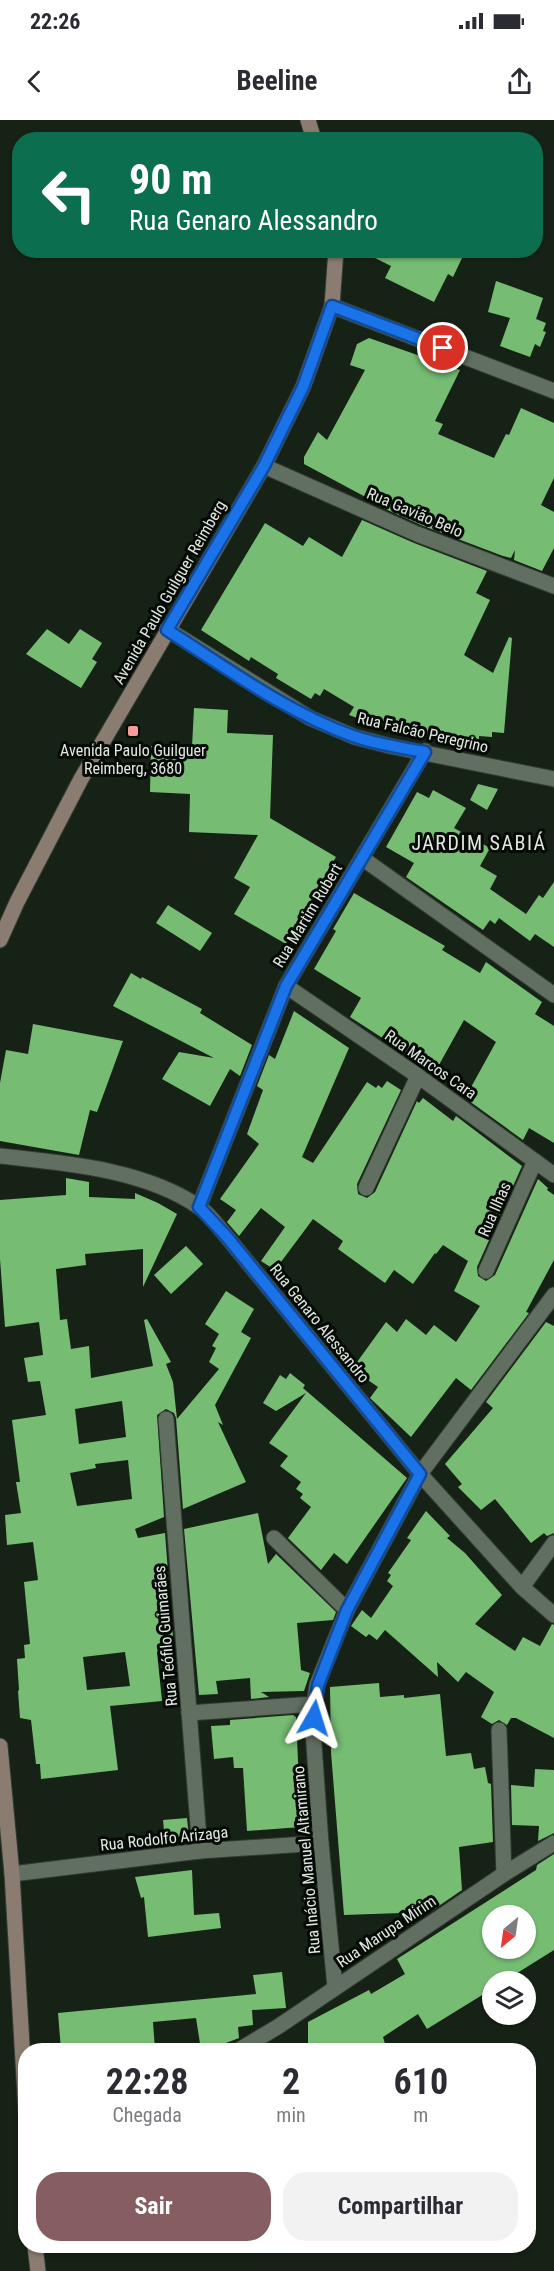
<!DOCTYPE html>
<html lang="pt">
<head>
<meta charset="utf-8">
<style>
  :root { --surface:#fff; --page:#f2f2f3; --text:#2b2b33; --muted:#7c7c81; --accent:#865d61 }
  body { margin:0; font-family:"Roboto Condensed",sans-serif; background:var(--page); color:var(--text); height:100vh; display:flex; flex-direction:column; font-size:22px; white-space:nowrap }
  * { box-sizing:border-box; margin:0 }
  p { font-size:20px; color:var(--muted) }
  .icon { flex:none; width:33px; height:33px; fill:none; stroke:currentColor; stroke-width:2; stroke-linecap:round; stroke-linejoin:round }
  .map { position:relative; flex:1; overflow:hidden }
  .drawer { position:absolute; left:18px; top:1923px; width:518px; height:210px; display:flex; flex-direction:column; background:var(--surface); border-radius:24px; box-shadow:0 2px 4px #0004 }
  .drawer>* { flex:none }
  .top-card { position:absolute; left:12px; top:12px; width:531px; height:126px; border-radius:24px; box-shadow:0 2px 4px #0004; background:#0b6e4f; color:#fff; overflow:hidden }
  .needle { width:39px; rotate:209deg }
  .buttons { position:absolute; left:482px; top:1785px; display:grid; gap:12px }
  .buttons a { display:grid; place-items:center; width:54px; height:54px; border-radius:50%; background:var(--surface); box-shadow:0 2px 4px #0004; font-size:30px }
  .pin { position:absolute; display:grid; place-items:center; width:51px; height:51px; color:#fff; margin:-26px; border:3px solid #fff; border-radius:50%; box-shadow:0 2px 6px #0007 }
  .me { position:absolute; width:66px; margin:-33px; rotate:6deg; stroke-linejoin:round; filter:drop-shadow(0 0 4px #0008) }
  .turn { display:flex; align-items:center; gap:21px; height:126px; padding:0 18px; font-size:27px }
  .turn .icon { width:78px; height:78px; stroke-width:2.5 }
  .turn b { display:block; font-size:42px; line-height:51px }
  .eta { display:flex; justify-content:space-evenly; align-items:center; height:102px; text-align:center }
  .eta b { font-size:36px; font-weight:700; line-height:42px }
  .cta { display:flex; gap:12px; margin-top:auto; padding:12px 18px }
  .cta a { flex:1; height:69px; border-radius:24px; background:var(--accent); color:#fff; font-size:24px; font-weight:700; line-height:69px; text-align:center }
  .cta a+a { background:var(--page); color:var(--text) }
  .status { display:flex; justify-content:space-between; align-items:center; height:42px; padding:0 30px; background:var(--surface); direction:ltr }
  .status svg { height:16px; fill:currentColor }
  header { display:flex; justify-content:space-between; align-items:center; height:78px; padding:0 18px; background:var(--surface); font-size:27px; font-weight:700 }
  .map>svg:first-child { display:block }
</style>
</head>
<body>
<div class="status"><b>22:26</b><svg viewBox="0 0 49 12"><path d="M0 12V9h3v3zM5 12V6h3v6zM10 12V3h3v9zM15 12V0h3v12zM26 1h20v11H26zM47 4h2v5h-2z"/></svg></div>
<header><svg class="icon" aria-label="back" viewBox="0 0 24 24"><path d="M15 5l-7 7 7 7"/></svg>Beeline<svg class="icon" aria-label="share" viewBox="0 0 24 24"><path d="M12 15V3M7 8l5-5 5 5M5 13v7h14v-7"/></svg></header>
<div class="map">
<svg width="554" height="2151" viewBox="0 0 554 2151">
  <rect width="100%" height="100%" fill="#172216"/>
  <!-- building -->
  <g fill="#76bd73" fill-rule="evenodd">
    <polygon points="359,130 398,130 412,137 415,130 447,130 462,138 453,157 448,154 434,182 385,158 391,146"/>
    <polygon points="496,161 543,178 536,199 546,203 543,211 546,212 540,227 535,224 530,237 500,226 510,198 488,192"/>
    <polygon points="369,218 460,250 435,301 443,304 438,314 494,338 506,314 509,315 521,288 554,303 554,358 541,385 554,392 554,428 542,451 514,440 515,430 511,438 503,436 421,405 372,383 373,381 304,344 304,337 318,312 327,320 365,250 350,245 357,224"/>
    <polygon points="362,400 414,423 487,451 476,473 490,480 464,535 493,553 509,517 512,518 504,613 492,612 492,617 479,616 479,621 449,619 382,607 349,595 354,587 324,569 320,576 315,573 311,579 276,558 278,554 251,537 249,541 201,510 265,403 303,426 309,417 342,437"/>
    <polygon points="47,509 69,524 80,509 102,523 92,539 97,542 81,568 26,534"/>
    <polygon points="194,588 228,590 227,613 273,615 270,698 336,737 286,824 234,794 250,767 234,758 258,715 189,712 190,674 150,672 151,626 192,627"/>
    <polygon points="478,664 498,669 487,690 470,680"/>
    <polygon points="433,670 466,688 454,708 490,728 480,746 497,756 490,769 526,794 539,775 543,778 554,762 554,827 535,814 530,821 499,798 495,804 490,800 483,810 406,757 414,743 386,727 417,672 429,678"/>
    <polygon points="354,773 445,826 442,830 480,853 486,842 542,882 535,894 554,906 554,1023 529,1008 523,1020 465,978 496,922 464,900 435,952 350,897 361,878 314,849 336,811 333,809"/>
    <polygon points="168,785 212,813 200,831 156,803"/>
    <polygon points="131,853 141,859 142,857 202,889 200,893 252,925 240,956 230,949 210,986 162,959 179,932 214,938 113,886"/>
    <polygon points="294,891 349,928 302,1037 313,1043 367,962 376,968 378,965 382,968 387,961 401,970 357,1064 358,1074 367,1078 375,1072 417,981 419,983 423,978 453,1001 456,996 522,1046 477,1147 478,1156 486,1161 495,1155 538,1059 548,1068 547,1070 554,1075 554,1140 526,1192 529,1193 471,1270 456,1258 411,1317 370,1278 378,1267 352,1249 386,1202 397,1212 406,1199 426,1215 434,1205 456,1222 480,1186 454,1171 468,1141 443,1125 436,1134 435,1133 413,1164 394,1150 385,1163 338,1129 343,1121 313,1099 275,1150 261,1141 285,1107 261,1088 239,1116 227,1102 236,1090 220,1079 259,1024 247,1014 263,970 257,966 269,935 275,939"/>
    <polygon points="33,904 123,921 97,992 90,990 79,1035 0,1021 0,963 6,930 28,934"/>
    <path d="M66,1058L89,1062V1077L135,1079V1073L158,1083L177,1094L143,1167V1129L85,1134L86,1145L56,1149L60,1200L67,1199L71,1229L89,1226L91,1258L153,1246L144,1200L147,1199L171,1242L166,1244L173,1262L177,1299L219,1249L209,1242L216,1228L212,1226L219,1214L205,1204L226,1171L254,1189L241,1212L251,1218L215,1285L223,1305L218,1302L246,1362L183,1389L176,1298L174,1293L166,1289L157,1295L164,1397L135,1409L138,1418L165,1413L174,1530L157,1532L162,1581L110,1586L118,1650L41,1659L40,1644H36L31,1600L20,1598L18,1571L19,1570L17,1539L25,1538L24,1525L30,1524L24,1462L38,1460L33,1422L7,1425L5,1395L21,1393L16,1362H20L12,1300L46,1295L40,1261L28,1262L24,1238L43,1235L39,1202L5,1207L0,1139V1080L66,1075ZM122,1281L126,1317L79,1324L75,1289ZM128,1340L132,1379L77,1386L70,1353L96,1348L95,1344ZM125,1532L130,1566L87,1570L83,1537Z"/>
    <polygon points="186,1126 203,1144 171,1174 154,1155"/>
    <polygon points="546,1202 554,1206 554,1413 547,1416 544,1413 531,1423 495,1379 481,1390 458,1367 462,1364 445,1344 493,1288 486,1282"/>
    <polygon points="290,1253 305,1265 303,1268 407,1358 347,1444 334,1433 321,1450 288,1418 311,1387 300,1378 303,1374 296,1369 301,1362 280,1346 288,1336 269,1323 306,1273 276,1291 263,1283 280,1255 286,1259"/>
    <polygon points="426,1391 450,1416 447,1418 465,1433 502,1475 475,1504 515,1531 523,1517 540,1526 552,1504 554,1505 554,1618 516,1598 511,1598 507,1605 499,1600 492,1604 481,1597 494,1572 466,1552 458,1562 437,1542 438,1557 385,1510 377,1520 369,1514 366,1517 351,1506 362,1490 371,1498 393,1466 387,1461 391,1455 388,1453 411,1420 407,1418"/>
    <polygon points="258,1393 268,1444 276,1434 336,1492 333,1500 297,1503 301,1550 310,1553 304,1571 261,1572 269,1577 251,1579 250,1558 216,1561 218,1574 199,1575 184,1409"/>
    <polygon points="379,1563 380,1577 404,1575 404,1578 440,1574 446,1636 471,1633 474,1649 485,1647 488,1663 491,1664 493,1722 459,1727 462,1770 430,1792 344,1795 331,1632 330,1567"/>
    <polygon points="293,1595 296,1597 301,1707 247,1711 243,1648 234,1648 233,1637 214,1639 211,1606 230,1605 230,1600"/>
    <polygon points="535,1649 554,1650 554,1713 538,1721 539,1706 512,1705 511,1665 534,1667"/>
    <polygon points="187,1698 189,1718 165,1721 163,1700"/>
    <path d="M554,1734V1830L503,1862H492V1869L427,1909L418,1894L383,1917L386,1927L368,1930H308V1902L369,1870L371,1874L405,1854L397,1839L536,1750L537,1745ZM492,1796H525V1828H492Z"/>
    <polygon points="192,1750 194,1795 219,1793 221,1808 148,1817 144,1777 141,1778 135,1757"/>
    <polygon points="282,1852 286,1888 252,1890 253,1905 238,1907 239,1918 226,1923 226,1925 216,1930 201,1930 196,1898 153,1902 155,1930 61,1930 58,1893 256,1874 253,1855"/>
  </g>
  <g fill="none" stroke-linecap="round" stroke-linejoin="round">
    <!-- street casing -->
    <g stroke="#343c34" stroke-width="17">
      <g id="street">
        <polyline points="332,186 554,271"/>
        <polyline points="264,346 417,414 554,466"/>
        <polyline points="167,509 310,598 355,617 390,626 554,659"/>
        <polyline points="362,738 554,875"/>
        <polyline points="286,866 418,956 554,1055"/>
        <path d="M0,1036C64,1043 144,1049 199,1087C210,1094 218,1107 227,1117L420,1354L522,1467L554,1495"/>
        <polyline points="366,1068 418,956"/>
        <polyline points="199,1087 286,866 425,631"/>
        <polyline points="486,1151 535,1041"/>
        <polyline points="166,1299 200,1731"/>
        <polyline points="274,1418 347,1490"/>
        <polyline points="522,1467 554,1423"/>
        <polyline points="189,1593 314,1584"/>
        <polyline points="499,1610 504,1754"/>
        <polyline points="12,1754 200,1731 321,1723"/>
        <polyline points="335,1867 321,1723 313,1611 314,1584 317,1565 347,1490 420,1354 554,1175"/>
        <polyline points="239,1930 279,1906 504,1754 554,1723"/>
      </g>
    </g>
    <!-- secondary casing -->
    <g stroke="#343c34" stroke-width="17">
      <g id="secondary">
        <polyline points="308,0 314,20"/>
        <polyline points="0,820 17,782 81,659 264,346 303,267 332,186 336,130"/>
        <polyline points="0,1626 12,1754 26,1993"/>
        <polyline points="35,2126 38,2151"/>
      </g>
    </g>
    <!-- street -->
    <use href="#street" stroke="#616f60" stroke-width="15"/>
    <!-- secondary -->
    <use href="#secondary" stroke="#8a7c70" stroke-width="15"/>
  </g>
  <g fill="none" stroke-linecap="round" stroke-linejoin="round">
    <!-- route casing -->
    <g stroke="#114b97" stroke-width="15">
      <path id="route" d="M314,1598L318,1565L347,1490L420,1354L227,1117L199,1087L286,866L425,632C401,628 376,624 353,616C286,592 227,548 167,510L264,346L303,267L332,186L443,228"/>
    </g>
    <!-- route -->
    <use href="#route" stroke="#1a73e8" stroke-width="10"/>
  </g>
  <!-- markers -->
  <rect fill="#f59b99" stroke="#060a06" stroke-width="2" x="127" y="605" width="12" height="12" rx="3"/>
  <g text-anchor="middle" stroke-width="6" stroke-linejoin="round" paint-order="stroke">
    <!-- street labels -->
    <g font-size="16" fill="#e0e8e0" stroke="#060a06">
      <text transform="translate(415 392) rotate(23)" y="6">Rua Gavião Belo</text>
      <text transform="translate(169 472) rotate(-60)" y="6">Avenida Paulo Guilguer Reimberg</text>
      <text transform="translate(423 612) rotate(13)" y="6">Rua Falcão Peregrino</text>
      <text transform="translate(307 795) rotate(-59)" y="6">Rua Martim Rubert</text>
      <text transform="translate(431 944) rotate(35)" y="6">Rua Marcos Cara</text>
      <text transform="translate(494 1089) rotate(-66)" y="6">Rua Ilhas</text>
      <text transform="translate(320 1203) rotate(51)" y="6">Rua Genaro Alessandro</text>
      <text transform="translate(165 1516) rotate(-95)" y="6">Rua Teófilo Guimarães</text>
      <text transform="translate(164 1718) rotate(-6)" y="6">Rua Rodolfo Arizaga</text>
      <text transform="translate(306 1740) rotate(-95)" y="6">Rua Inácio Manuel Altamirano</text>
      <text transform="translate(386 1811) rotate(-34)" y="6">Rua Marupa Mirim</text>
    </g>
    <!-- poi labels -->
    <g font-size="16" fill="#e0e8e0" stroke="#060a06">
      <text x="133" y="636">Avenida Paulo Guilguer<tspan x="133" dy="18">Reimberg, 3680</tspan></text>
    </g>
    <!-- quarter labels -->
    <g font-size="20" letter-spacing="1.5" fill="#e0e8e0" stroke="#060a06">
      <text x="479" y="730">JARDIM SABIÁ</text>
    </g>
  </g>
</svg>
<div class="buttons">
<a><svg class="needle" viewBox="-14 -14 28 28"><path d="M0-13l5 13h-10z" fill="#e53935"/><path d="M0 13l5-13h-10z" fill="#7c7c81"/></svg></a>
<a><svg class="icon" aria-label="layers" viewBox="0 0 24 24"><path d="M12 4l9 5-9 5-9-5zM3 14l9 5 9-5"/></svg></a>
</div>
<div class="pin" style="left:443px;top:228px;background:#d93025"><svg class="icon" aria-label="arrive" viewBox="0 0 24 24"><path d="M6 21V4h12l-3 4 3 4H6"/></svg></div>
<svg class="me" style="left:314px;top:1598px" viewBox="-20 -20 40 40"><path d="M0-17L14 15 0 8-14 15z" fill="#1a73e8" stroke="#fff" stroke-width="4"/></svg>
<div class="top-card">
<div class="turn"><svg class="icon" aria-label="left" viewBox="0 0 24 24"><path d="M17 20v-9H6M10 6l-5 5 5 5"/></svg><div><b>90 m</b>Rua Genaro Alessandro</div></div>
</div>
<section class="drawer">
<div class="eta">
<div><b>22:28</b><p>Chegada</p></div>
<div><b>2</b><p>min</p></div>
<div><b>610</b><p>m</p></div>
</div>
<div class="cta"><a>Sair</a><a>Compartilhar</a></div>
</section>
</div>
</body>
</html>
